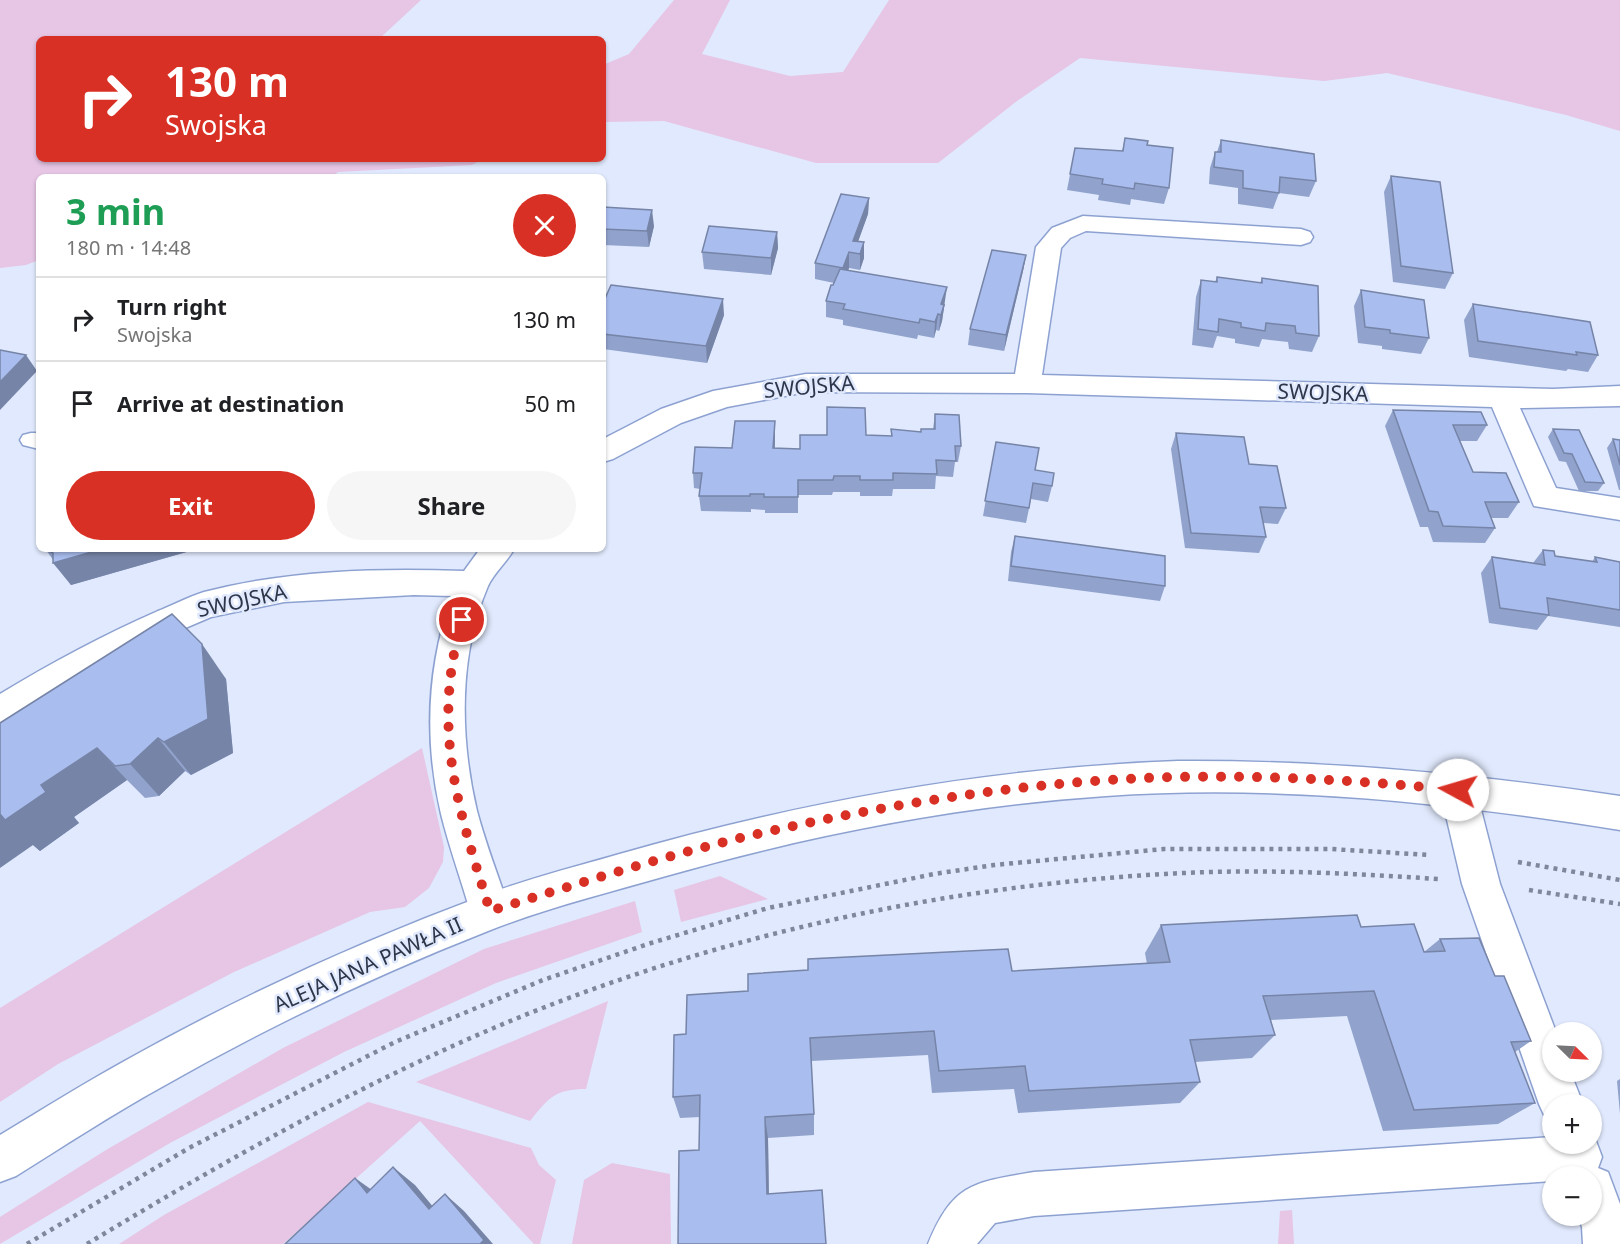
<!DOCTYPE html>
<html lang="en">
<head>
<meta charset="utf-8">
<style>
  :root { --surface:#fff; --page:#f6f6f6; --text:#202124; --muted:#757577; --line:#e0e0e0; --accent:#d93025 }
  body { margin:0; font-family:"Noto Sans",sans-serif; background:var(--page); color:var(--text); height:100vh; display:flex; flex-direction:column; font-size:22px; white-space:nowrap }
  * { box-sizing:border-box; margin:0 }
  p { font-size:20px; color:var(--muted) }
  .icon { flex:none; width:33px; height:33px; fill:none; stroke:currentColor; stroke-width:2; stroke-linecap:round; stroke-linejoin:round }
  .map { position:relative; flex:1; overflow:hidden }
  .side { position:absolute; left:36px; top:174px; width:570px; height:378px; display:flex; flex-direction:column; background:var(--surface); border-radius:9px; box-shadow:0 2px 4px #0004 }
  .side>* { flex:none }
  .guide { position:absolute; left:36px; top:36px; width:570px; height:126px; border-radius:9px; box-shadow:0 2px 4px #0004; background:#d93025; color:#fff; overflow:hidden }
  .needle { width:39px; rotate:114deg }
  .tools { position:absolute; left:1542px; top:1022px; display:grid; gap:12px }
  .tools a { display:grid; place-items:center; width:60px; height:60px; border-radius:50%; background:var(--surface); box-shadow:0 2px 4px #0004; font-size:30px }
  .pin { position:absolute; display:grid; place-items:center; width:51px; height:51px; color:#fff; margin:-26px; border:3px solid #fff; border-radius:50%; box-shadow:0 2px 6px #0007 }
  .me { position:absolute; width:66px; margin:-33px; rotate:276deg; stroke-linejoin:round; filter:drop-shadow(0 0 4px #0008) }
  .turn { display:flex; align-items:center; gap:21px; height:126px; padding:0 30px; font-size:27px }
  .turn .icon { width:78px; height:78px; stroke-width:2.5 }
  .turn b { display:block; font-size:42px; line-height:51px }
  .round { display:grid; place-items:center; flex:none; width:63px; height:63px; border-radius:32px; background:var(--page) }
  .head { display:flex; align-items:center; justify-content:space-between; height:102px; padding:0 30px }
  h1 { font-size:36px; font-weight:700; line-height:45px; color:#1e9e55 }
  .button { display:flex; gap:12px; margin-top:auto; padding:12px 30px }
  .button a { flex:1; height:69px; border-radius:36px; background:var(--accent); color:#fff; font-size:24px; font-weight:700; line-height:69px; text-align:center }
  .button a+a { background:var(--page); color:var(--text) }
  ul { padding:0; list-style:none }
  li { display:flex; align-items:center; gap:18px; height:84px; padding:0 30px; border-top:2px solid var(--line) }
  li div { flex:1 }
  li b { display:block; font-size:22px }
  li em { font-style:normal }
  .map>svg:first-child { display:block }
</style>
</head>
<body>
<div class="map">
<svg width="1620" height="1244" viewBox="0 0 1620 1244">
  <rect width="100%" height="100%" fill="#e0e9fd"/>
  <!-- green -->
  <g fill="#e6c5e5">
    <polygon points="0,0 421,0 379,39 39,39 39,159 483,159 472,165 338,172 332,177 39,177 39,260 26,265 0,268"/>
    <polygon points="674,0 730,0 702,54 790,76 843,72 889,0 1620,0 1620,131 1566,115 1387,73 1324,81 1080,58 1017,101 938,163 816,163 664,121 603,122 603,65 629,54"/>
    <polygon points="422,748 444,847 443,862 429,888 405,907 370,912 234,972 58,1064 0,1102 0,1008"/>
    <polygon points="720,876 768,899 681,922 674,890"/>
    <polygon points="635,901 642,932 496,983 344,1052 170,1143 0,1244 0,1217 106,1150 283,1048 484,949"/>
    <path d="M608,1001L586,1089C556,1089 549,1097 530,1121L416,1082Z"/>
    <polygon points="368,1102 531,1148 539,1165 556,1180 540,1244 534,1244 420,1121 283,1244 119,1244 164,1215"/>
    <polygon points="612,1163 670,1174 671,1244 572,1244 584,1180"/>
    <polygon points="1292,1210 1294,1244 1278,1244 1280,1211"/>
  </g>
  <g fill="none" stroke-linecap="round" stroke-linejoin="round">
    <!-- lane casing -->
    <g stroke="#8da1d1" stroke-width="3">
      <polygon id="lane" points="31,433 39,433 39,449 23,445 20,440 23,435"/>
    </g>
    <!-- street casing -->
    <g stroke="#8da1d1" stroke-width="3">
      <g id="street">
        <polygon points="1083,216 1301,229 1310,232 1313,237 1310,242 1301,245 1086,231 1070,238 1061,248 1042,375 1553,389 1620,386 1620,406 1520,408 1556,488 1620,498 1620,520 1534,506 1492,407 1027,393 806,392 727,407 681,423 613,459 603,462 603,439 661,409 713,391 806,374 1015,374 1036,247 1052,228"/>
        <path d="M480,549H514C507,562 494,573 488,586C458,656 460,739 477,811C486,845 499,878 510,911L504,924L490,929L476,924L470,911C461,879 449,847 441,814C424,741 427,666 452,596L414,595L284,602L211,617L155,641L62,691L12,722L0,727V694C51,663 103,635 158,611C173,605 188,597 204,592C288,570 378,568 464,571Z"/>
        <polygon points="1458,774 1471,779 1476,790 1500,884 1556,1032 1552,1032 1552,1071 1570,1071 1583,1104 1552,1104 1552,1122 1546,1119 1539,1104 1462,884 1440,790 1445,779"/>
        <path d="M1552,1137V1143H1592V1140L1596,1141L1602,1157L1598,1168L1608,1172L1620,1204V1244H1583L1582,1227L1578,1215H1592V1176H1552V1181L1034,1216L995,1223L977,1244H928C953,1183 974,1182 1034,1172Z"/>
      </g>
    </g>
    <!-- secondary casing -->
    <g stroke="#8da1d1" stroke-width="3">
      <path id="secondary" d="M1178,761C1327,760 1473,774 1620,796V830C1450,803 1278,784 1106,796C957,806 810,835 666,876C607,893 546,908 488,931C376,975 265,1028 160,1088C111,1115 64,1146 16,1176L0,1182V1135C43,1109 86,1082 130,1058C243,995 362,941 483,896C526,879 571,868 616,855C800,802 986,768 1178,761Z"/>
    </g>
    <!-- path -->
    <g stroke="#7f879b" stroke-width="4.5" stroke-dasharray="4 5" stroke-linecap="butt">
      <polyline points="1518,862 1620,880"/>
      <polyline points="1529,890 1620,904"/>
      <polyline points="27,1244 189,1148 395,1042 543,980 651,943 768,908 934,874 994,865 1164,849 1331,849 1430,855"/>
      <path d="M87,1244C228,1159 372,1077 525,1015C741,928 975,880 1209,872C1285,870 1362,874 1438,879"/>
    </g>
    <!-- lane -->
    <use href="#lane" fill="#fff" fill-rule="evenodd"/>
    <!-- street -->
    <use href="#street" fill="#fff" fill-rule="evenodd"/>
    <!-- secondary -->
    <use href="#secondary" fill="#fff" fill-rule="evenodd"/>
  </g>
  <!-- wall -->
  <g fill="#91a3cd">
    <polygon points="1125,138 1147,145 1169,188 1164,204 1131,199 1130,205 1098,200 1099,195 1067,190 1075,148 1122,151"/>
    <polygon points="1221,140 1316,181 1309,197 1279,193 1273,209 1238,204 1238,188 1209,184 1210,168 1215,152 1217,152"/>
    <polygon points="1391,176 1453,273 1445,289 1393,282 1384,192"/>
    <polygon points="869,198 868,214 858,241 864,258 860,270 849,268 848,270 945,304 944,308 942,321 939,331 936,330 934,338 918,335 917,339 843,325 843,320 826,317 826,301 834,283 815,279 815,263"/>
    <polygon points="603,207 654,226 649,247 603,245"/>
    <polygon points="777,232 778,248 771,275 704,269 702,252"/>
    <polygon points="1026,255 1023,271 1004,351 968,345 970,329"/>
    <polygon points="1217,277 1260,283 1262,278 1319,336 1312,352 1289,349 1288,342 1262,339 1259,347 1235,343 1235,339 1217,336 1213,348 1192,345 1196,297 1201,280 1215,282"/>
    <polygon points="1361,290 1429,338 1421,354 1382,349 1382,346 1358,343 1354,306"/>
    <polygon points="603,303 724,315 707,363 603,349"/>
    <polygon points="1473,304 1598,355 1588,372 1568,369 1566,371 1469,357 1464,320"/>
    <polygon points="1393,410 1487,425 1477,441 1460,441 1473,472 1519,502 1508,518 1491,518 1495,528 1485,543 1433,542 1428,527 1420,527 1385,426"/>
    <polygon points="935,414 961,446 958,462 955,462 953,477 936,476 935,489 893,489 892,496 860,496 860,492 833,492 832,495 798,495 798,513 765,513 765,510 751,509 751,512 701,511 699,496 700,489 694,488 693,473 775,421 775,448 800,449 891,436 891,429 921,432 933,429"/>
    <polygon points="1553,429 1604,483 1598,491 1579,491 1566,462 1559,461 1548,437"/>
    <polygon points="1176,433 1249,464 1286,508 1278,524 1263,523 1266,537 1259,553 1185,548 1171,449"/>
    <polygon points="1613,439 1620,440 1620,490 1619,490 1607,448"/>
    <polygon points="996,442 1035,470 1052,486 1048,502 1031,499 1026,523 983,516"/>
    <polygon points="1015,536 1165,586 1160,601 1008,581 1011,552"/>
    <polygon points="46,550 190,551 71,585"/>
    <polygon points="1543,550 1555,556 1592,562 1595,557 1620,562 1620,627 1548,616 1537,630 1489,623 1481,573 1492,557 1533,563"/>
    <polygon points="172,614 226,679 233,753 191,775 185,771 159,796 145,798 127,780 74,817 79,823 40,851 33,845"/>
    <polygon points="1161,925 1361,927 1424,952 1440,939 1495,976 1531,1041 1515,1052 1535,1103 1498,1124 1383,1131 1347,1016 1271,1020 1275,1035 1252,1058 1195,1062 1200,1082 1180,1103 1018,1113 1014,1089 932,1093 928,1055 811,1061 814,1114 814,1135 768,1138 769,1194 826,1244 699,1150 700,1117 680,1118 673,1097 686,1034 748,991 1012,971 1147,964 1145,953"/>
    <polygon points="1620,1079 1620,1114 1617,1081"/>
  </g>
  <!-- shaded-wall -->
  <g fill="#7684a7">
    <polygon points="869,198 868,214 854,253 853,241"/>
    <polygon points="652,210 654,226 649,247 647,231"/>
    <polygon points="777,232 778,248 771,275 771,258"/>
    <polygon points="864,242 864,258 860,270 860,254"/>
    <polygon points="849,252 849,268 843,284 843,268"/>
    <polygon points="1026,255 1023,271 1004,351 1006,335"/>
    <polygon points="947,287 942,321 939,331 941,304"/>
    <polygon points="723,299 724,315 707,363 706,346"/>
    <polygon points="938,314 936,330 934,338 935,322"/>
    <polygon points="26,355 37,371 0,410 0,382"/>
    <polygon points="775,421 775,437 774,464 773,448"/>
    <polygon points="102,549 190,549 190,551 71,585 53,563"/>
    <polygon points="202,644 226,679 233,753 191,775 164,742"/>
    <polygon points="158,738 185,771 159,796 130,764"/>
    <polygon points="97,748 127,780 74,817 79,823 40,851 33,845 0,868 0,814 41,785"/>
    <polygon points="765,1117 768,1138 769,1211 767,1194"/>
    <polygon points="393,1167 415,1185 449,1226 429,1209"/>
    <polygon points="355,1178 379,1195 367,1193"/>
    <polygon points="445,1194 464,1211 493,1244 480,1244"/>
  </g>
  <!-- building -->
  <g fill="#a9bdee" stroke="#7684a7" stroke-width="1.5">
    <polygon points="1125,138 1148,141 1147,145 1173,148 1169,188 1135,183 1134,189 1102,184 1103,179 1070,174 1075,148 1123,151"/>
    <polygon points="1221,140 1314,154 1316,181 1280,177 1279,193 1243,188 1243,171 1214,167 1215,152 1221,152"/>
    <polygon points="1391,176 1440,182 1453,273 1401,266"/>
    <polygon points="841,194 869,198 853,241 864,242 860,254 849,252 843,268 815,263"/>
    <polygon points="603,207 652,210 647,231 603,229"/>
    <polygon points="709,226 777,232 771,258 702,252"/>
    <polygon points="992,250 1026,255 1006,335 970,329"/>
    <polygon points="840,269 947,287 941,304 944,305 941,315 938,314 935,322 920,319 919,323 843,309 845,304 826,301 831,285 833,285"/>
    <polygon points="1217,277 1262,283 1262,278 1318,286 1319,336 1296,333 1295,326 1266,323 1265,331 1241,327 1241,323 1219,319 1218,332 1198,329 1201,280 1217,282"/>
    <polygon points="611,285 723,299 706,346 603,334 603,303"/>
    <polygon points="1361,290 1424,300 1429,338 1390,333 1390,330 1365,327"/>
    <polygon points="1473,304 1590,322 1598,355 1576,352 1577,355 1478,341"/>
    <polygon points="0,350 26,355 0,382"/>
    <polygon points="827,407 865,408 866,435 892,436 891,429 921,432 921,429 935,429 935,414 959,415 961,446 955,446 956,461 936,460 937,474 893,473 893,480 860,480 860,476 834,476 833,480 798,480 798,497 764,497 764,494 750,494 750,496 699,496 702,473 693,473 695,447 732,448 735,421 775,421 773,448 800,449 800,435 827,435"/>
    <polygon points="1393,410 1481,412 1487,425 1453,425 1473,472 1506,473 1519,502 1485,502 1495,528 1443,526 1438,512 1429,511"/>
    <polygon points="1553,429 1579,430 1604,483 1585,482 1572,454 1564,453"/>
    <polygon points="1176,433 1244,437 1249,464 1277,466 1286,508 1260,507 1266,537 1191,533"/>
    <polygon points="1613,439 1620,440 1620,465"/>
    <polygon points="996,442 1039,448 1035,470 1054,473 1052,486 1033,483 1029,508 985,501"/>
    <polygon points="1015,536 1165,556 1165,586 1011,566"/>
    <polygon points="46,549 102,549 53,563 53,553 46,550"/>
    <polygon points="1543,550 1554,551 1555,556 1597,562 1595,557 1620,562 1620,610 1547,598 1549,615 1500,608 1492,557 1545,565"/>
    <polygon points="172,614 202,644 208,719 164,742 158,738 130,764 115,766 97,748 41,785 46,792 5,820 0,814 0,723"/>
    <polygon points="1357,915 1361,927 1414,924 1424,952 1445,951 1440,939 1479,938 1495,976 1504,976 1531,1041 1511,1042 1535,1103 1414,1110 1374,991 1263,996 1275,1035 1190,1040 1200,1082 1029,1091 1025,1066 939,1071 934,1031 810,1038 814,1114 765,1117 767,1194 822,1190 826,1244 678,1244 679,1151 699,1150 700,1095 673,1097 674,1035 686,1034 687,995 748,991 748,974 808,970 808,959 1008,949 1012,971 1170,962 1161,925"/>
    <polygon points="393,1167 429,1209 445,1194 484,1240 480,1244 285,1244 355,1178 367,1193"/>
  </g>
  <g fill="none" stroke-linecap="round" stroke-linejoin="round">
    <!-- route -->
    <path stroke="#d93025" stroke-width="10" stroke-dasharray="0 18" d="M462,620C431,729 458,808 490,911C584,882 679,851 775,830C906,801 1042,780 1177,777C1271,775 1364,781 1458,790"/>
  </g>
  <g text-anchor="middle" stroke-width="5" stroke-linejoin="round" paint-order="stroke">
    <!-- street labels -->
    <g font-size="21" fill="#2e364a" stroke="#e0e9fd">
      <text transform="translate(809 387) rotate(-5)" y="7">SWOJSKA</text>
      <text transform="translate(1323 393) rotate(2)" y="7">SWOJSKA</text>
      <text transform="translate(242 601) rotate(-12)" y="7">SWOJSKA</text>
      <text transform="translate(368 965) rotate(-24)" y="7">ALEJA JANA PAWŁA II</text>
    </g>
  </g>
</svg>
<div class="tools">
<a><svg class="needle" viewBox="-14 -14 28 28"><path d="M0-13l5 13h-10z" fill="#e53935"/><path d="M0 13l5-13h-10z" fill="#757577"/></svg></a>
<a>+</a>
<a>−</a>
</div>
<div class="pin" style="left:462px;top:620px;background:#d93025"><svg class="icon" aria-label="arrive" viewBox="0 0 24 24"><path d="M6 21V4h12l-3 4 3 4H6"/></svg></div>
<svg class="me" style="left:1458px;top:790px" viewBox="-20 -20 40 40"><circle r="19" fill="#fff"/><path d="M0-13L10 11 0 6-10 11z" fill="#d93025"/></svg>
<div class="guide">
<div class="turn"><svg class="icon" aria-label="right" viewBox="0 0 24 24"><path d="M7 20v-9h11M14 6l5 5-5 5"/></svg><div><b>130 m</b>Swojska</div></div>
</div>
<section class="side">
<div class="head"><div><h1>3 min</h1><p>180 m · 14:48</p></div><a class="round" style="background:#d93025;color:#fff"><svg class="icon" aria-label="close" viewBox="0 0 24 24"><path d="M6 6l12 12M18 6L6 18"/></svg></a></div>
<ul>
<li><svg class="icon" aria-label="right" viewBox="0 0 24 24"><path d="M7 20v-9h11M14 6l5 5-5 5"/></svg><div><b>Turn right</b><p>Swojska</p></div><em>130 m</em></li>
<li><svg class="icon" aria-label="arrive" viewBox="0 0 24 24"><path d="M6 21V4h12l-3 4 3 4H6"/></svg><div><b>Arrive at destination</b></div><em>50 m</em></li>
</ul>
<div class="button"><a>Exit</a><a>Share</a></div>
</section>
</div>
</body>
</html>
